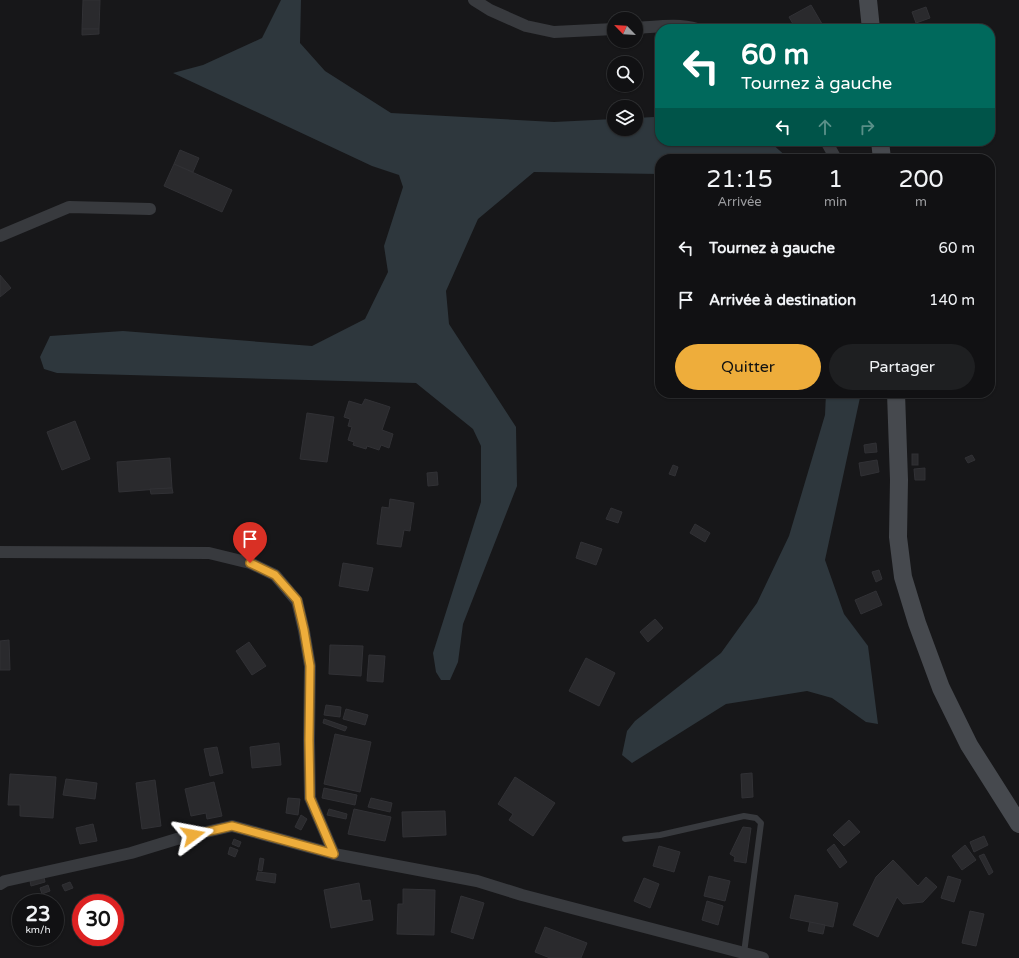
<!DOCTYPE html>
<html lang="fr">
<head>
<meta charset="utf-8">
<style>
  :root { --surface:#111113; --page:#1e1f21; --text:#f1f3f6; --muted:#9c9da0; --line:#303133; --accent:#eead3b }
  body { margin:0; font-family:"Varela Round",sans-serif; background:var(--page); color:var(--text); height:100vh; display:flex; flex-direction:column; font-size:15px; white-space:nowrap }
  * { box-sizing:border-box; margin:0 }
  p { font-size:13px; color:var(--muted) }
  .icon { flex:none; width:22px; height:22px; fill:none; stroke:currentColor; stroke-width:2; stroke-linecap:round; stroke-linejoin:round }
  .map { position:relative; flex:1; overflow:hidden }
  .drawer { position:absolute; left:655px; top:154px; width:340px; height:244px; display:flex; flex-direction:column; background:var(--surface); border-radius:16px; box-shadow:0 1px 3px #0004,0 0 0 1px var(--line) }
  .drawer>* { flex:none }
  .hud { position:absolute; left:655px; top:24px; width:340px; height:122px; border-radius:16px; box-shadow:0 1px 3px #0004,0 0 0 1px var(--line); background:#00695c; color:#fff; overflow:hidden }
  .needle { width:26px; rotate:295deg }
  .tools { position:absolute; left:607px; top:12px; display:grid; gap:8px }
  .tools a { display:grid; place-items:center; width:36px; height:36px; border-radius:50%; background:var(--surface); box-shadow:0 1px 3px #0004,0 0 0 1px var(--line); font-size:20px }
  .speed { position:absolute; left:12px; top:894px; display:flex; gap:8px; font-size:20px; font-weight:700; text-align:center }
  .speed>* { display:grid; place-content:center; width:52px; height:52px; border-radius:50%; background:var(--surface); box-shadow:0 1px 3px #0004,0 0 0 1px var(--line); line-height:1 }
  .speed small { font-size:10px; font-weight:400 }
  .speed .limit { border:6px solid #d22; background:#fff; color:#111 }
  .pin { position:absolute; display:grid; place-items:center; width:34px; height:34px; color:#fff; margin:-41px -17px; border-radius:50% 50% 50% 0; rotate:-45deg; box-shadow:0 0 4px #0007 }
  .pin .icon { rotate:45deg }
  .me { position:absolute; width:44px; margin:-22px; rotate:77deg; stroke-linejoin:round; filter:drop-shadow(0 0 3px #0008) }
  .turn { display:flex; align-items:center; gap:14px; height:84px; padding:0 20px; font-size:18px }
  .turn .icon { width:52px; height:52px; stroke-width:2.5 }
  .turn b { display:block; font-size:28px; line-height:34px }
  .lanes { display:flex; align-items:center; height:38px; padding:0 20px; background:#0003; justify-content:center; gap:20px; direction:ltr }
  .lanes .off { opacity:.35 }
  .eta { display:flex; justify-content:space-evenly; align-items:center; height:68px; text-align:center }
  .eta b { font-size:24px; font-weight:600; line-height:28px }
  .cta { display:flex; gap:8px; margin-top:auto; padding:8px 20px }
  .cta a { flex:1; height:46px; border-radius:24px; background:var(--accent); color:#111; font-size:16px; font-weight:600; line-height:46px; text-align:center }
  .cta a+a { background:var(--page); color:var(--text) }
  ul { padding:0; list-style:none }
  li { display:flex; align-items:center; gap:12px; height:52px; padding:0 20px }
  li div { flex:1 }
  li b { display:block; font-size:15px }
  li em { font-style:normal }
  .map>svg:first-child { display:block }
</style>
</head>
<body>
<div class="map">
<svg width="1019" height="958" viewBox="0 0 1019 958">
  <rect width="100%" height="100%" fill="#171719"/>
  <!-- water -->
  <g fill="#2e373d">
    <polygon points="281,0 301,0 300,43 325,71 391,113 554,122 614,119 614,129 636,129 636,118 654,117 660,113 660,141 769,141 789,159 660,159 660,174 534,172 478,219 446,291 449,324 516,427 517,486 463,624 458,662 450,680 441,680 436,672 433,653 481,502 481,446 473,429 416,383 57,373 44,369 40,357 50,336 123,331 312,346 365,319 388,272 384,246 403,187 399,175 372,166 173,73 203,65 262,38"/>
    <polygon points="826,393 861,393 825,560 844,614 868,646 878,724 866,722 832,698 807,691 726,704 632,763 622,755 627,731 635,721 721,653 757,603 789,536 825,415"/>
  </g>
  <!-- building -->
  <g fill="#2a2a2d" stroke="#313135">
    <polygon points="83,0 100,0 99,29 82,29"/>
    <polygon points="811,5 825,29 796,29 789,17"/>
    <polygon points="926,7 930,18 916,23 912,12"/>
    <polygon points="82,29 99,29 99,34 82,35"/>
    <polygon points="925,141 950,141 950,142 925,143"/>
    <polygon points="180,150 199,158 193,172 174,164"/>
    <polygon points="174,164 232,190 222,212 164,186"/>
    <polygon points="0,275 11,288 0,297"/>
    <polygon points="365,399 390,407 382,430 393,434 389,448 381,445 379,450 367,446 366,449 353,445 354,442 348,440 352,427 348,426 350,419 344,417 349,401 362,405"/>
    <polygon points="307,413 334,417 327,462 300,459"/>
    <polygon points="75,421 90,459 62,470 47,432"/>
    <polygon points="876,443 877,452 865,453 864,445"/>
    <rect x="912" y="454" width="6" height="11"/>
    <polygon points="972,455 975,460 968,463 965,458"/>
    <polygon points="170,458 172,488 119,492 117,462"/>
    <polygon points="877,460 879,472 861,476 859,463"/>
    <polygon points="673,465 678,467 675,476 669,474"/>
    <polygon points="925,468 925,480 915,480 914,469"/>
    <polygon points="437,472 438,485 428,486 427,473"/>
    <polygon points="172,488 173,493 151,494 150,489"/>
    <polygon points="390,499 414,503 410,531 404,530 401,547 377,544 382,507 389,508"/>
    <polygon points="611,508 622,512 618,523 606,519"/>
    <polygon points="695,524 710,533 705,542 690,533"/>
    <polygon points="581,542 602,549 596,565 576,558"/>
    <polygon points="343,563 373,568 368,591 339,586"/>
    <polygon points="879,570 882,579 876,582 872,572"/>
    <polygon points="876,591 882,605 861,614 855,600"/>
    <polygon points="655,619 663,628 648,642 640,632"/>
    <polygon points="9,640 10,670 0,670 0,641"/>
    <polygon points="249,642 266,666 252,675 236,651"/>
    <polygon points="330,645 363,646 361,676 329,674"/>
    <polygon points="369,655 385,656 383,682 367,681"/>
    <polygon points="586,658 615,673 599,706 569,691"/>
    <polygon points="326,705 341,707 340,717 324,715"/>
    <polygon points="346,709 368,715 365,725 343,719"/>
    <polygon points="324,719 347,727 345,731 323,723"/>
    <polygon points="335,734 371,742 360,792 324,784"/>
    <polygon points="279,743 281,765 252,768 250,747"/>
    <polygon points="217,747 223,773 210,776 204,749"/>
    <polygon points="752,773 753,797 742,798 741,774"/>
    <polygon points="10,774 56,777 53,818 20,816 20,805 8,805"/>
    <polygon points="515,777 555,803 533,836 509,820 513,814 498,804"/>
    <polygon points="66,779 97,783 95,799 63,795"/>
    <polygon points="155,780 161,826 142,829 136,783"/>
    <polygon points="214,782 222,816 207,819 206,813 191,816 185,789"/>
    <polygon points="324,788 357,795 355,805 322,798"/>
    <polygon points="288,798 300,799 298,815 286,813"/>
    <polygon points="371,798 392,803 390,812 368,807"/>
    <polygon points="329,809 347,814 346,819 327,815"/>
    <polygon points="354,809 391,817 385,841 348,834"/>
    <polygon points="445,811 446,835 403,837 402,812"/>
    <polygon points="301,815 307,819 301,830 295,827"/>
    <polygon points="849,820 860,832 844,846 833,835"/>
    <polygon points="93,824 97,841 80,844 76,828"/>
    <polygon points="743,827 751,828 746,863 734,861 735,857 730,854"/>
    <polygon points="984,836 988,845 974,852 970,842"/>
    <polygon points="234,839 241,842 239,847 232,844"/>
    <polygon points="834,844 847,862 840,868 827,850"/>
    <polygon points="965,845 976,860 962,870 952,856"/>
    <polygon points="659,846 680,852 674,872 653,866"/>
    <polygon points="230,847 238,850 235,857 228,854"/>
    <polygon points="984,854 993,872 989,875 979,856"/>
    <polygon points="260,858 264,859 262,871 258,870"/>
    <polygon points="893,860 918,886 926,877 937,887 923,902 903,904 897,897 878,937 853,925 876,877"/>
    <polygon points="258,872 276,874 275,883 256,880"/>
    <polygon points="709,876 730,881 725,901 704,896"/>
    <polygon points="948,876 961,880 954,902 941,898"/>
    <polygon points="44,877 45,882 31,886 30,881"/>
    <polygon points="644,878 659,884 650,908 634,901"/>
    <polygon points="70,882 73,888 65,891 62,885"/>
    <polygon points="359,883 362,901 370,900 373,920 331,928 324,890"/>
    <polygon points="48,885 50,891 42,894 40,888"/>
    <polygon points="403,889 435,890 434,935 397,934 398,904 403,904"/>
    <polygon points="795,895 838,903 833,927 790,918"/>
    <polygon points="461,896 484,903 473,939 451,932"/>
    <polygon points="707,901 723,906 718,925 702,920"/>
    <polygon points="970,911 984,914 976,946 962,943"/>
    <polygon points="810,922 825,925 823,934 808,931"/>
    <polygon points="545,927 587,943 581,958 550,958 535,952"/>
  </g>
  <g fill="none" stroke-linecap="round" stroke-linejoin="round">
    <!-- lane -->
    <polyline stroke="#383a3e" stroke-width="6" points="625,839 660,835 744,816 756,818 761,823 744,953"/>
    <!-- street -->
    <g stroke="#383a3e" stroke-width="12">
      <polyline points="474,0 490,10 526,26 554,32 614,29"/>
      <path d="M636,28C656,27 678,23 697,29"/>
      <polyline points="826,141 836,159"/>
      <polyline points="0,236 69,207 150,209"/>
      <polyline points="0,552 209,553 250,563 275,575 297,601 304,631 310,666 309,740 310,798 334,854"/>
      <polyline points="0,884 5,881 131,853 180,838 232,826 334,854 477,881 522,895 763,958"/>
    </g>
    <!-- secondary -->
    <g stroke="#46494e" stroke-width="18">
      <polyline points="868,0 871,29"/>
      <polyline points="880,141 882,159"/>
      <polyline points="896,393 899,480 898,537 903,577 917,623 941,688 969,745 1019,824"/>
    </g>
  </g>
  <g fill="none" stroke-linecap="round" stroke-linejoin="round">
    <!-- route casing -->
    <g stroke="#9b7026" stroke-width="10">
      <polyline id="route" points="193,835 232,826 334,854 310,798 309,740 310,666 304,630 297,600 275,575 250,563"/>
    </g>
    <!-- route -->
    <use href="#route" stroke="#eead3b" stroke-width="7"/>
  </g>
</svg>
<div class="tools">
<a><svg class="needle" viewBox="-14 -14 28 28"><path d="M0-13l5 13h-10z" fill="#e53935"/><path d="M0 13l5-13h-10z" fill="#9c9da0"/></svg></a>
<a><svg class="icon" aria-label="search" viewBox="0 0 24 24"><circle cx="10" cy="10" r="6"/><path d="M15 15l6 6"/></svg></a>
<a><svg class="icon" aria-label="layers" viewBox="0 0 24 24"><path d="M12 4l9 5-9 5-9-5zM3 14l9 5 9-5"/></svg></a>
</div>
<div class="speed"><div>23<small>km/h</small></div><div class="limit">30</div></div>
<div class="pin" style="left:250px;top:563px;background:#d93025"><svg class="icon" aria-label="arrive" viewBox="0 0 24 24"><path d="M6 21V4h12l-3 4 3 4H6"/></svg></div>
<svg class="me" style="left:193px;top:835px" viewBox="-20 -20 40 40"><path d="M0-17L14 15 0 8-14 15z" fill="#eead3b" stroke="#fff" stroke-width="4"/></svg>
<div class="hud">
<div class="turn"><svg class="icon" aria-label="left" viewBox="0 0 24 24"><path d="M17 20v-9H6M10 6l-5 5 5 5"/></svg><div><b>60 m</b>Tournez à gauche</div></div>
<div class="lanes"><svg class="icon" aria-label="left" viewBox="0 0 24 24"><path d="M17 20v-9H6M10 6l-5 5 5 5"/></svg><svg class="icon off" aria-label="ahead" viewBox="0 0 24 24"><path d="M12 20V5M6 11l6-6 6 6"/></svg><svg class="icon off" aria-label="right" viewBox="0 0 24 24"><path d="M7 20v-9h11M14 6l5 5-5 5"/></svg></div>
</div>
<section class="drawer">
<div class="eta">
<div><b>21:15</b><p>Arrivée</p></div>
<div><b>1</b><p>min</p></div>
<div><b>200</b><p>m</p></div>
</div>
<ul>
<li><svg class="icon" aria-label="left" viewBox="0 0 24 24"><path d="M17 20v-9H6M10 6l-5 5 5 5"/></svg><div><b>Tournez à gauche</b></div><em>60 m</em></li>
<li><svg class="icon" aria-label="arrive" viewBox="0 0 24 24"><path d="M6 21V4h12l-3 4 3 4H6"/></svg><div><b>Arrivée à destination</b></div><em>140 m</em></li>
</ul>
<div class="cta"><a>Quitter</a><a>Partager</a></div>
</section>
</div>
</body>
</html>
